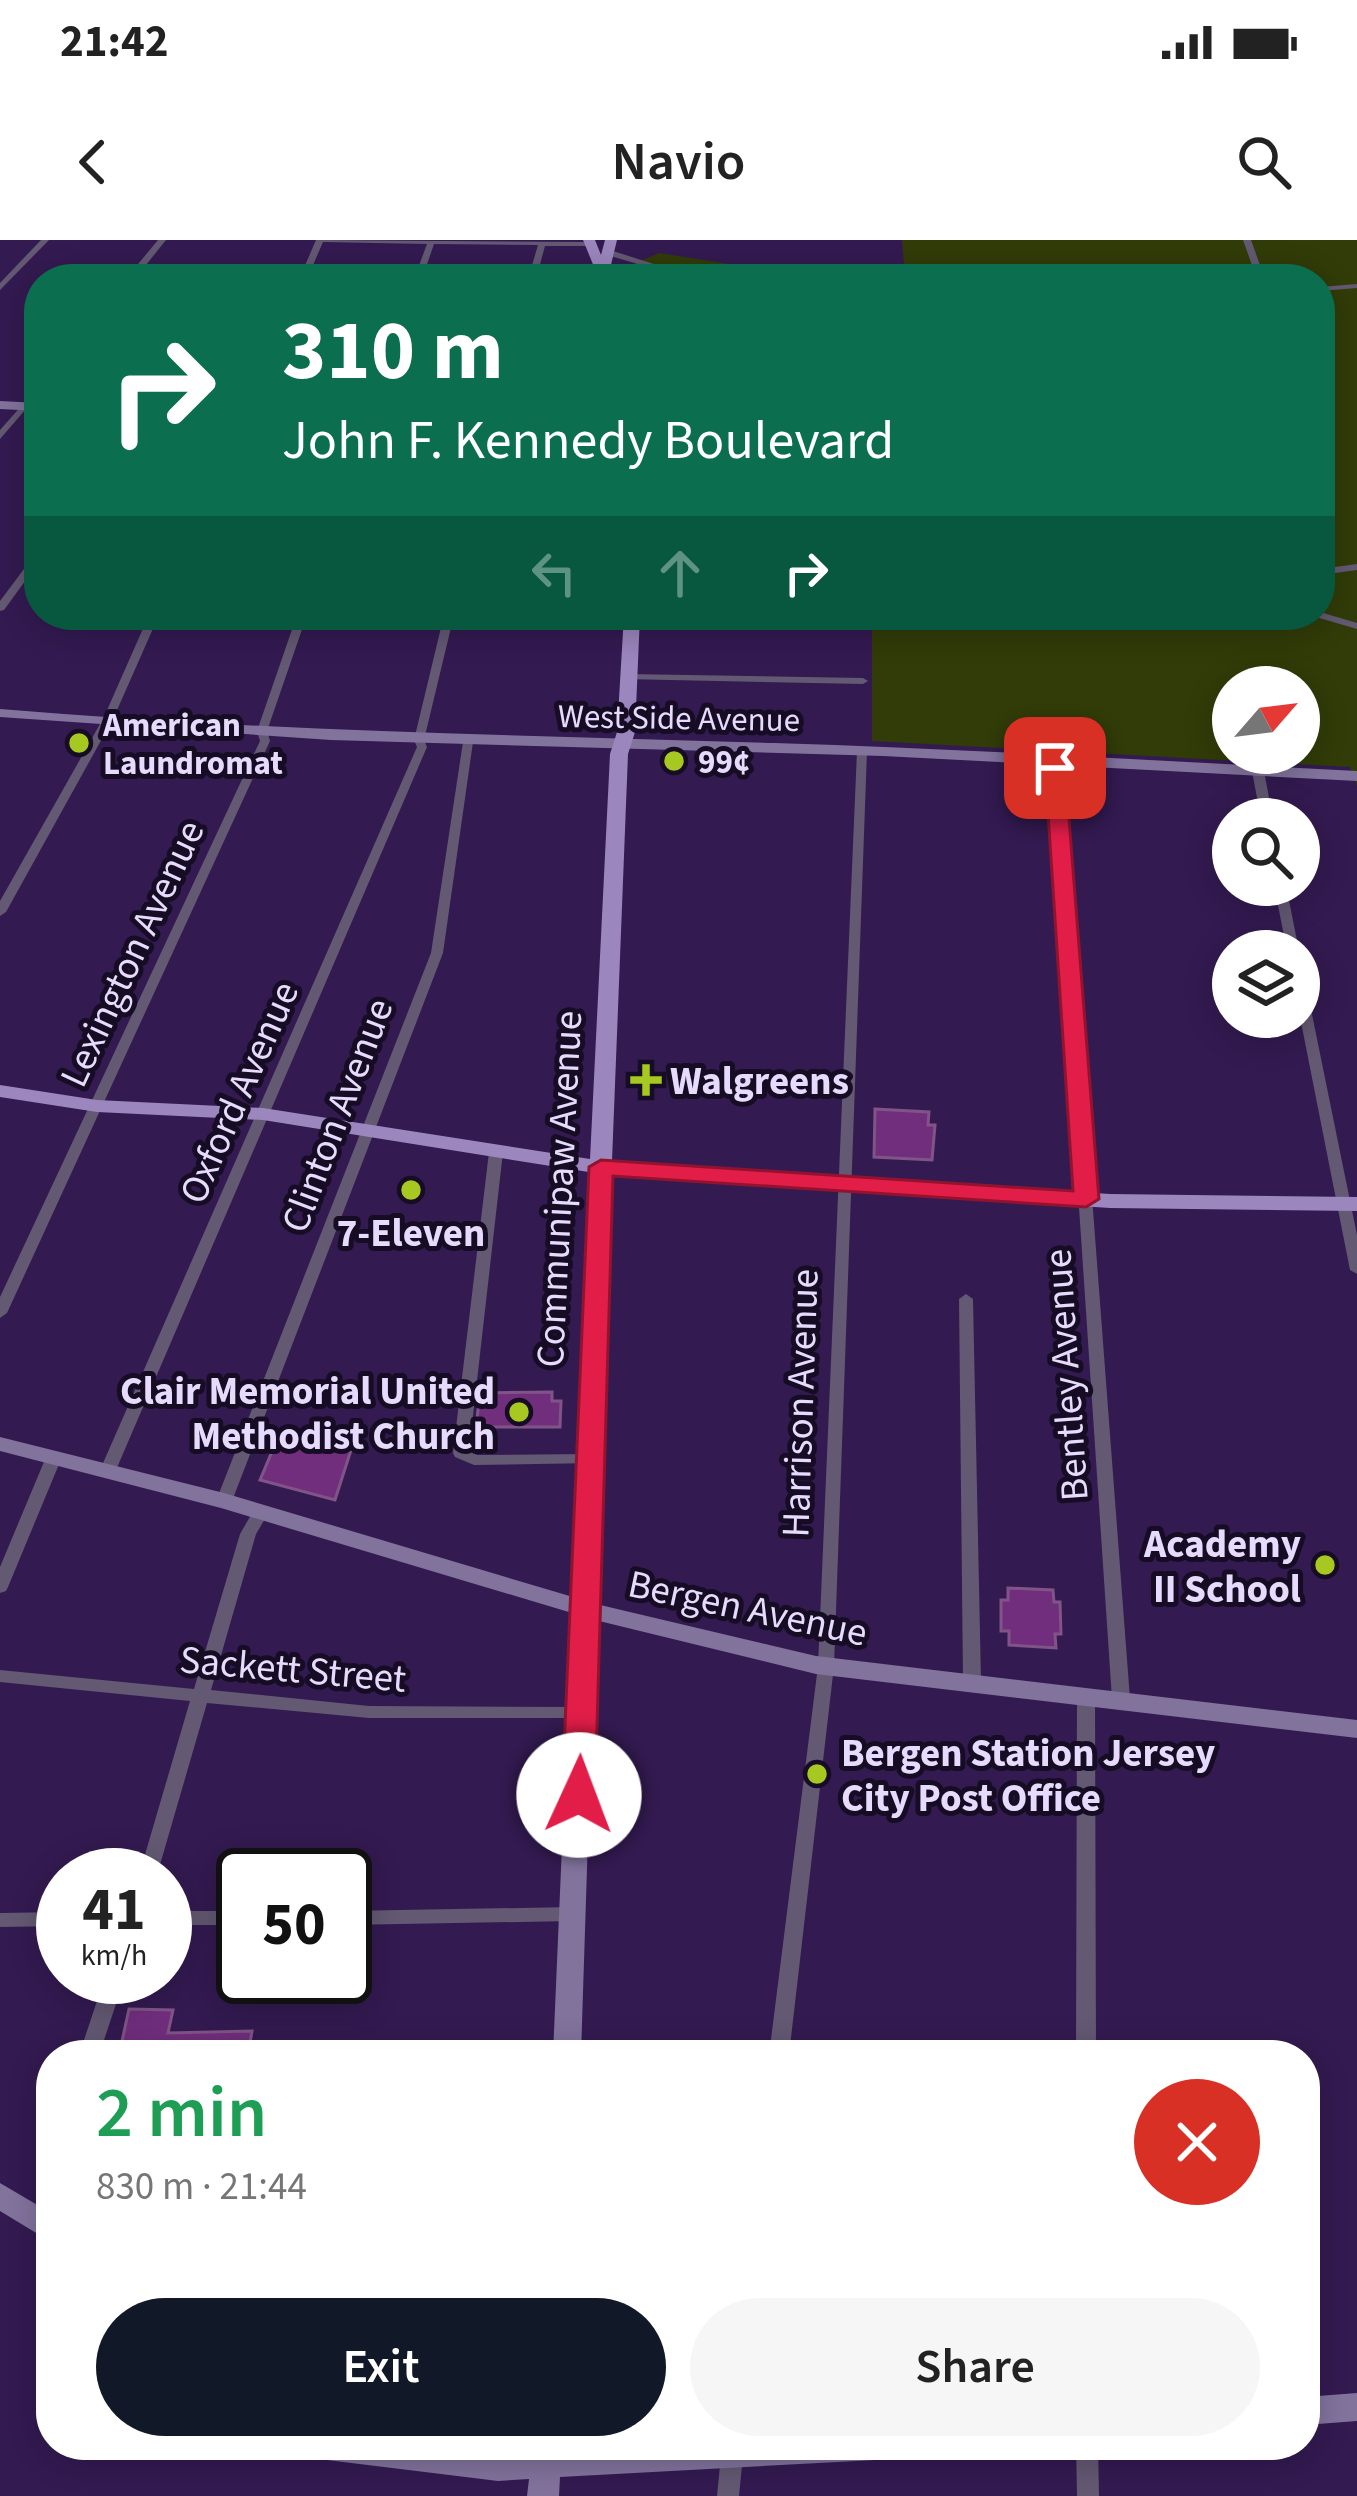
<!DOCTYPE html>
<html lang="en">
<head>
<meta charset="utf-8">
<style>
  :root { --surface:#fff; --page:#f6f6f6; --text:#222; --muted:#767676; --accent:#111827 }
  body { margin:0; font-family:"Source Sans 3",sans-serif; background:var(--page); color:var(--text); height:100vh; display:flex; flex-direction:column; font-size:45px; white-space:nowrap }
  * { box-sizing:border-box; margin:0 }
  p { font-size:39px; color:var(--muted) }
  .icon { flex:none; width:66px; height:66px; fill:none; stroke:currentColor; stroke-width:2; stroke-linecap:round; stroke-linejoin:round }
  .map { position:relative; flex:1; overflow:hidden }
  .panel { position:absolute; left:36px; top:1800px; width:1284px; height:420px; display:flex; flex-direction:column; background:var(--surface); border-radius:48px; box-shadow:0 6px 30px #0003 }
  .panel>* { flex:none }
  .top-card { position:absolute; left:24px; top:24px; width:1311px; height:366px; border-radius:48px; box-shadow:0 6px 30px #0003; background:#0b6e4f; color:#fff; overflow:hidden }
  .needle { width:78px; rotate:62deg }
  .buttons { position:absolute; left:1212px; top:426px; display:grid; gap:24px }
  .buttons a { display:grid; place-items:center; width:108px; height:108px; border-radius:50%; background:var(--surface); box-shadow:0 6px 30px #0003; font-size:60px }
  .speed { position:absolute; left:36px; top:1608px; display:flex; gap:24px; font-size:60px; font-weight:700; text-align:center }
  .speed>* { display:grid; place-content:center; width:156px; height:156px; border-radius:50%; background:var(--surface); box-shadow:0 6px 30px #0003; line-height:1 }
  .speed small { font-size:30px; font-weight:400 }
  .speed .limit { border:6px solid #111; border-radius:18px; background:#fff; color:#111 }
  .pin { position:absolute; display:grid; place-items:center; width:102px; height:102px; color:#fff; margin:-51px; border-radius:24px; box-shadow:0 6px 18px #0006 }
  .me { position:absolute; width:132px; margin:-66px; rotate:2deg; stroke-linejoin:round; filter:drop-shadow(0 0 9px #0008) }
  .turn { display:flex; align-items:center; gap:42px; height:252px; padding:0 60px; font-size:54px }
  .turn .icon { width:156px; height:156px; stroke-width:2.5 }
  .turn b { display:block; font-size:84px; line-height:102px }
  .lanes { display:flex; align-items:center; height:114px; padding:0 60px; background:#0003; justify-content:center; gap:60px; direction:ltr }
  .lanes .off { opacity:.35 }
  .round { display:grid; place-items:center; flex:none; width:126px; height:126px; border-radius:63px; background:var(--page) }
  .overview { display:flex; align-items:center; justify-content:space-between; height:204px; padding:0 60px }
  h1 { font-size:72px; font-weight:600; line-height:90px; color:#1e9e55 }
  .button { display:flex; gap:24px; margin-top:auto; padding:24px 60px }
  .button a { flex:1; height:138px; border-radius:72px; background:var(--accent); color:#fff; font-size:48px; font-weight:600; line-height:138px; text-align:center }
  .button a+a { background:var(--page); color:var(--text) }
  .status { display:flex; justify-content:space-between; align-items:center; height:84px; padding:0 60px; background:var(--surface); direction:ltr }
  .status svg { height:33px; fill:currentColor }
  header { display:flex; justify-content:space-between; align-items:center; height:156px; padding:0 60px; background:var(--surface); font-size:54px; font-weight:600 }
  .map>svg:first-child { display:block }
</style>
</head>
<body>
<div class="status"><b>21:42</b><svg viewBox="0 0 49 12"><path d="M0 12V9h3v3zM5 12V6h3v6zM10 12V3h3v9zM15 12V0h3v12zM26 1h20v11H26zM47 4h2v5h-2z"/></svg></div>
<header><svg class="icon" aria-label="back" viewBox="0 0 24 24"><path d="M15 5l-7 7 7 7"/></svg>Navio<svg class="icon" aria-label="search" viewBox="0 0 24 24"><circle cx="10" cy="10" r="6"/><path d="M15 15l6 6"/></svg></header>
<div class="map">
<svg width="1357" height="2256" viewBox="0 0 1357 2256">
  <rect width="100%" height="100%" fill="#331a51"/>
  <!-- green -->
  <path fill="#313c08" fill-rule="evenodd" d="M902,0H1357V546L1350,527L872,501V375H1320V39H622L620,30L659,13L768,30L904,25ZM1233,447H1299V513H1233Z"/>
  <!-- building -->
  <g fill="#712e7d" stroke="#815488" stroke-width="3">
    <polygon points="875,869 929,872 928,885 935,885 932,920 874,917"/>
    <polygon points="552,1152 552,1161 561,1161 560,1187 476,1187 480,1153"/>
    <polygon points="300,1198 351,1210 335,1260 260,1240 276,1202 298,1204"/>
    <polygon points="1008,1348 1053,1350 1054,1362 1060,1362 1061,1394 1055,1394 1056,1408 1009,1405 1009,1391 1001,1391 1001,1360 1008,1360"/>
    <polygon points="129,1769 173,1770 168,1793 252,1791 248,1815 119,1815"/>
  </g>
  <g fill="none" stroke-linecap="round" stroke-linejoin="round">
    <!-- street -->
    <g fill="#635973" fill-rule="evenodd">
      <polygon points="41,0 49,0 0,50 0,43"/>
      <polygon points="158,0 166,0 142,30 300,37 316,0 590,2 594,4 590,6 545,6 536,39 528,39 538,5 434,4 422,39 414,39 427,4 323,2 307,39 138,34 135,39 129,39 129,35"/>
      <polygon points="1243,0 1251,0 1265,39 1257,39"/>
      <polygon points="607,11 613,11 701,39 689,39 607,15"/>
      <path d="M912,28L1015,37L1019,39C983,39 947,32 911,32C882,33 853,39 823,39Z"/>
      <polygon points="1357,44 1357,48 1320,51 1320,47"/>
      <polygon points="39,146 39,154 0,199 0,190"/>
      <polygon points="39,312 39,322 4,370 0,371 0,361 36,313"/>
      <polygon points="1357,324 1357,330 1320,335 1320,329"/>
      <polygon points="1320,372 1357,383 1357,389 1316,377 1315,375 1320,375"/>
      <polygon points="149,375 159,375 114,477 6,672 0,676 0,661 104,477"/>
      <polygon points="297,375 307,375 267,491 270,501 7,1073 0,1078 0,1057 260,501 257,491"/>
      <polygon points="444,375 454,375 424,500 427,507 116,1230 114,1234 102,1234 100,1230 417,507 414,500"/>
      <polygon points="627,434 863,438 868,441 863,444 623,439 623,435"/>
      <polygon points="468,499 473,502 443,713 232,1261 224,1266 218,1265 216,1261 431,713 463,502"/>
      <polygon points="862,508 867,511 834,1426 789,1815 769,1815 818,1426 857,511"/>
      <polygon points="1054,517 1059,520 1130,1459 1127,1463 1115,1463 1112,1459 1049,520"/>
      <polygon points="1258,528 1264,531 1273,579 1261,579 1252,531"/>
      <polygon points="1274,645 1286,645 1299,711 1287,711"/>
      <polygon points="1299,736 1305,740 1357,995 1357,1034 1350,1030 1299,772"/>
      <polygon points="496,908 503,912 469,1211 477,1215 589,1214 597,1219 595,1223 474,1225 455,1217 453,1213 489,912"/>
      <polygon points="966,1054 973,1059 981,1441 978,1445 966,1445 963,1441 959,1059"/>
      <polygon points="54,1212 62,1217 8,1347 6,1351 0,1353 0,1327 46,1217"/>
      <polygon points="261,1267 269,1272 256,1294 211,1450 369,1466 582,1467 588,1468 591,1473 588,1478 369,1478 207,1463 157,1635 139,1635 190,1461 0,1442 0,1430 194,1449 240,1294 255,1268"/>
      <polygon points="1086,1449 1092,1451 1095,1455 1096,1815 1076,1815 1077,1455 1080,1451"/>
      <polygon points="573,1667 580,1669 582,1674 580,1679 573,1681 345,1685 345,1671"/>
      <rect x="165" y="1671" width="78" height="14"/>
      <polygon points="63,1672 63,1686 0,1687 0,1673"/>
      <polygon points="105,1737 125,1737 99,1815 79,1815"/>
      <polygon points="722,2205 744,2205 739,2256 717,2256"/>
      <polygon points="1076,2205 1098,2205 1099,2256 1077,2256"/>
    </g>
    <!-- secondary -->
    <g fill="#82739d" fill-rule="evenodd">
      <polygon points="0,161 39,163 39,171 0,169"/>
      <path d="M0,469C258,491 516,495 774,503C969,509 1163,521 1357,531V541L883,516L331,500L0,477Z"/>
      <polygon points="601,921 611,927 596,1364 816,1416 1357,1480 1357,1498 816,1434 595,1380 581,1815 553,1815 572,1373 221,1268 0,1211 0,1197 224,1253 573,1357 591,927"/>
      <polygon points="0,1943 51,1973 51,2002 0,1971"/>
      <polygon points="1357,2153 1357,2181 1305,2185 1305,2157"/>
      <polygon points="312,2205 447,2205 498,2211 531,2209 532,2205 890,2205 886,2215 875,2220 560,2237 559,2256 527,2256 529,2239 498,2241 327,2220 316,2215"/>
    </g>
    <!-- primary -->
    <g fill="#9b86bd" fill-rule="evenodd">
      <polygon points="583,0 595,0 601,15 605,0 617,0 609,33 611,39 599,39"/>
      <polygon points="624,375 640,375 635,492 628,514 612,921 1110,954 1357,957 1357,971 1110,968 601,934 263,880 97,872 0,857 0,845 97,860 263,868 590,919 610,514 617,492"/>
    </g>
  </g>
  <!-- route -->
  <polygon fill="#e11d48" stroke="#92132f" stroke-width="3" points="1055,522 1065,528 1099,959 1086,967 613,936 595,1555 590,1564 567,1564 562,1555 589,927 601,920 1073,951 1045,528"/>
  <!-- markers -->
  <g fill="#a6c821" stroke="#160c24" stroke-width="4.5">
    <circle cx="79" cy="503" r="12"/>
    <circle cx="674" cy="521" r="12"/>
    <path d="M640 822h12v12h12v12h-12v12h-12v-12h-12v-12h12z"/>
    <circle cx="411" cy="950" r="12"/>
    <circle cx="519" cy="1172" r="12"/>
    <circle cx="1325" cy="1325" r="12"/>
    <circle cx="817" cy="1534" r="12"/>
  </g>
  <g text-anchor="middle" stroke-width="10" stroke-linejoin="round" paint-order="stroke">
    <!-- far-street labels -->
    <g font-size="33" fill="#e7dbfd" stroke="#160c24">
      <text transform="translate(679 477) rotate(1)" y="12">West Side Avenue</text>
    </g>
    <!-- far-poi labels -->
    <g font-size="33" font-weight="bold" fill="#e7dbfd" stroke="#160c24" text-anchor="start">
      <text x="103" y="496">American<tspan x="103" dy="38">Laundromat</tspan></text>
      <text x="698" y="533">99¢</text>
    </g>
    <!-- street labels -->
    <g font-size="39" fill="#e7dbfd" stroke="#160c24">
      <text transform="translate(131 713) rotate(-65)" y="14">Lexington Avenue</text>
      <text transform="translate(238 852) rotate(-66)" y="14">Oxford Avenue</text>
      <text transform="translate(336 875) rotate(-69)" y="14">Clinton Avenue</text>
      <text transform="translate(558 949) rotate(-87)" y="14">Communipaw Avenue</text>
      <text transform="translate(1065 1135) rotate(-94)" y="14">Bentley Avenue</text>
      <text transform="translate(799 1163) rotate(-88)" y="14">Harrison Avenue</text>
      <text transform="translate(748 1367) rotate(12)" y="14">Bergen Avenue</text>
      <text transform="translate(293 1428) rotate(5)" y="14">Sackett Street</text>
    </g>
    <!-- poi labels -->
    <g font-size="39" font-weight="bold" fill="#e7dbfd" stroke="#160c24" text-anchor="start">
      <text x="670" y="854">Walgreens</text>
      <text x="411" y="1006" text-anchor="middle">7-Eleven</text>
      <text x="495" y="1164" text-anchor="end">Clair Memorial United<tspan x="495" dy="45">Methodist Church</tspan></text>
      <text x="1301" y="1317" text-anchor="end">Academy<tspan x="1301" dy="45">II School</tspan></text>
      <text x="841" y="1526">Bergen Station Jersey<tspan x="841" dy="45">City Post Office</tspan></text>
    </g>
  </g>
</svg>
<div class="buttons">
<a><svg class="needle" viewBox="-14 -14 28 28"><path d="M0-13l5 13h-10z" fill="#e53935"/><path d="M0 13l5-13h-10z" fill="#767676"/></svg></a>
<a><svg class="icon" aria-label="search" viewBox="0 0 24 24"><circle cx="10" cy="10" r="6"/><path d="M15 15l6 6"/></svg></a>
<a><svg class="icon" aria-label="layers" viewBox="0 0 24 24"><path d="M12 4l9 5-9 5-9-5zM3 14l9 5 9-5"/></svg></a>
</div>
<div class="speed"><div>41<small>km/h</small></div><div class="limit">50</div></div>
<div class="pin" style="left:1055px;top:528px;background:#d93025"><svg class="icon" aria-label="arrive" viewBox="0 0 24 24"><path d="M6 21V4h12l-3 4 3 4H6"/></svg></div>
<svg class="me" style="left:579px;top:1555px" viewBox="-20 -20 40 40"><circle r="19" fill="#fff"/><path d="M0-13L10 11 0 6-10 11z" fill="#e11d48"/></svg>
<div class="top-card">
<div class="turn"><svg class="icon" aria-label="right" viewBox="0 0 24 24"><path d="M7 20v-9h11M14 6l5 5-5 5"/></svg><div><b>310 m</b>John F. Kennedy Boulevard</div></div>
<div class="lanes"><svg class="icon off" aria-label="left" viewBox="0 0 24 24"><path d="M17 20v-9H6M10 6l-5 5 5 5"/></svg><svg class="icon off" aria-label="ahead" viewBox="0 0 24 24"><path d="M12 20V5M6 11l6-6 6 6"/></svg><svg class="icon" aria-label="right" viewBox="0 0 24 24"><path d="M7 20v-9h11M14 6l5 5-5 5"/></svg></div>
</div>
<section class="panel">
<div class="overview"><div><h1>2 min</h1><p>830 m · 21:44</p></div><a class="round" style="background:#d93025;color:#fff"><svg class="icon" aria-label="close" viewBox="0 0 24 24"><path d="M6 6l12 12M18 6L6 18"/></svg></a></div>
<div class="button"><a>Exit</a><a>Share</a></div>
</section>
</div>
</body>
</html>
